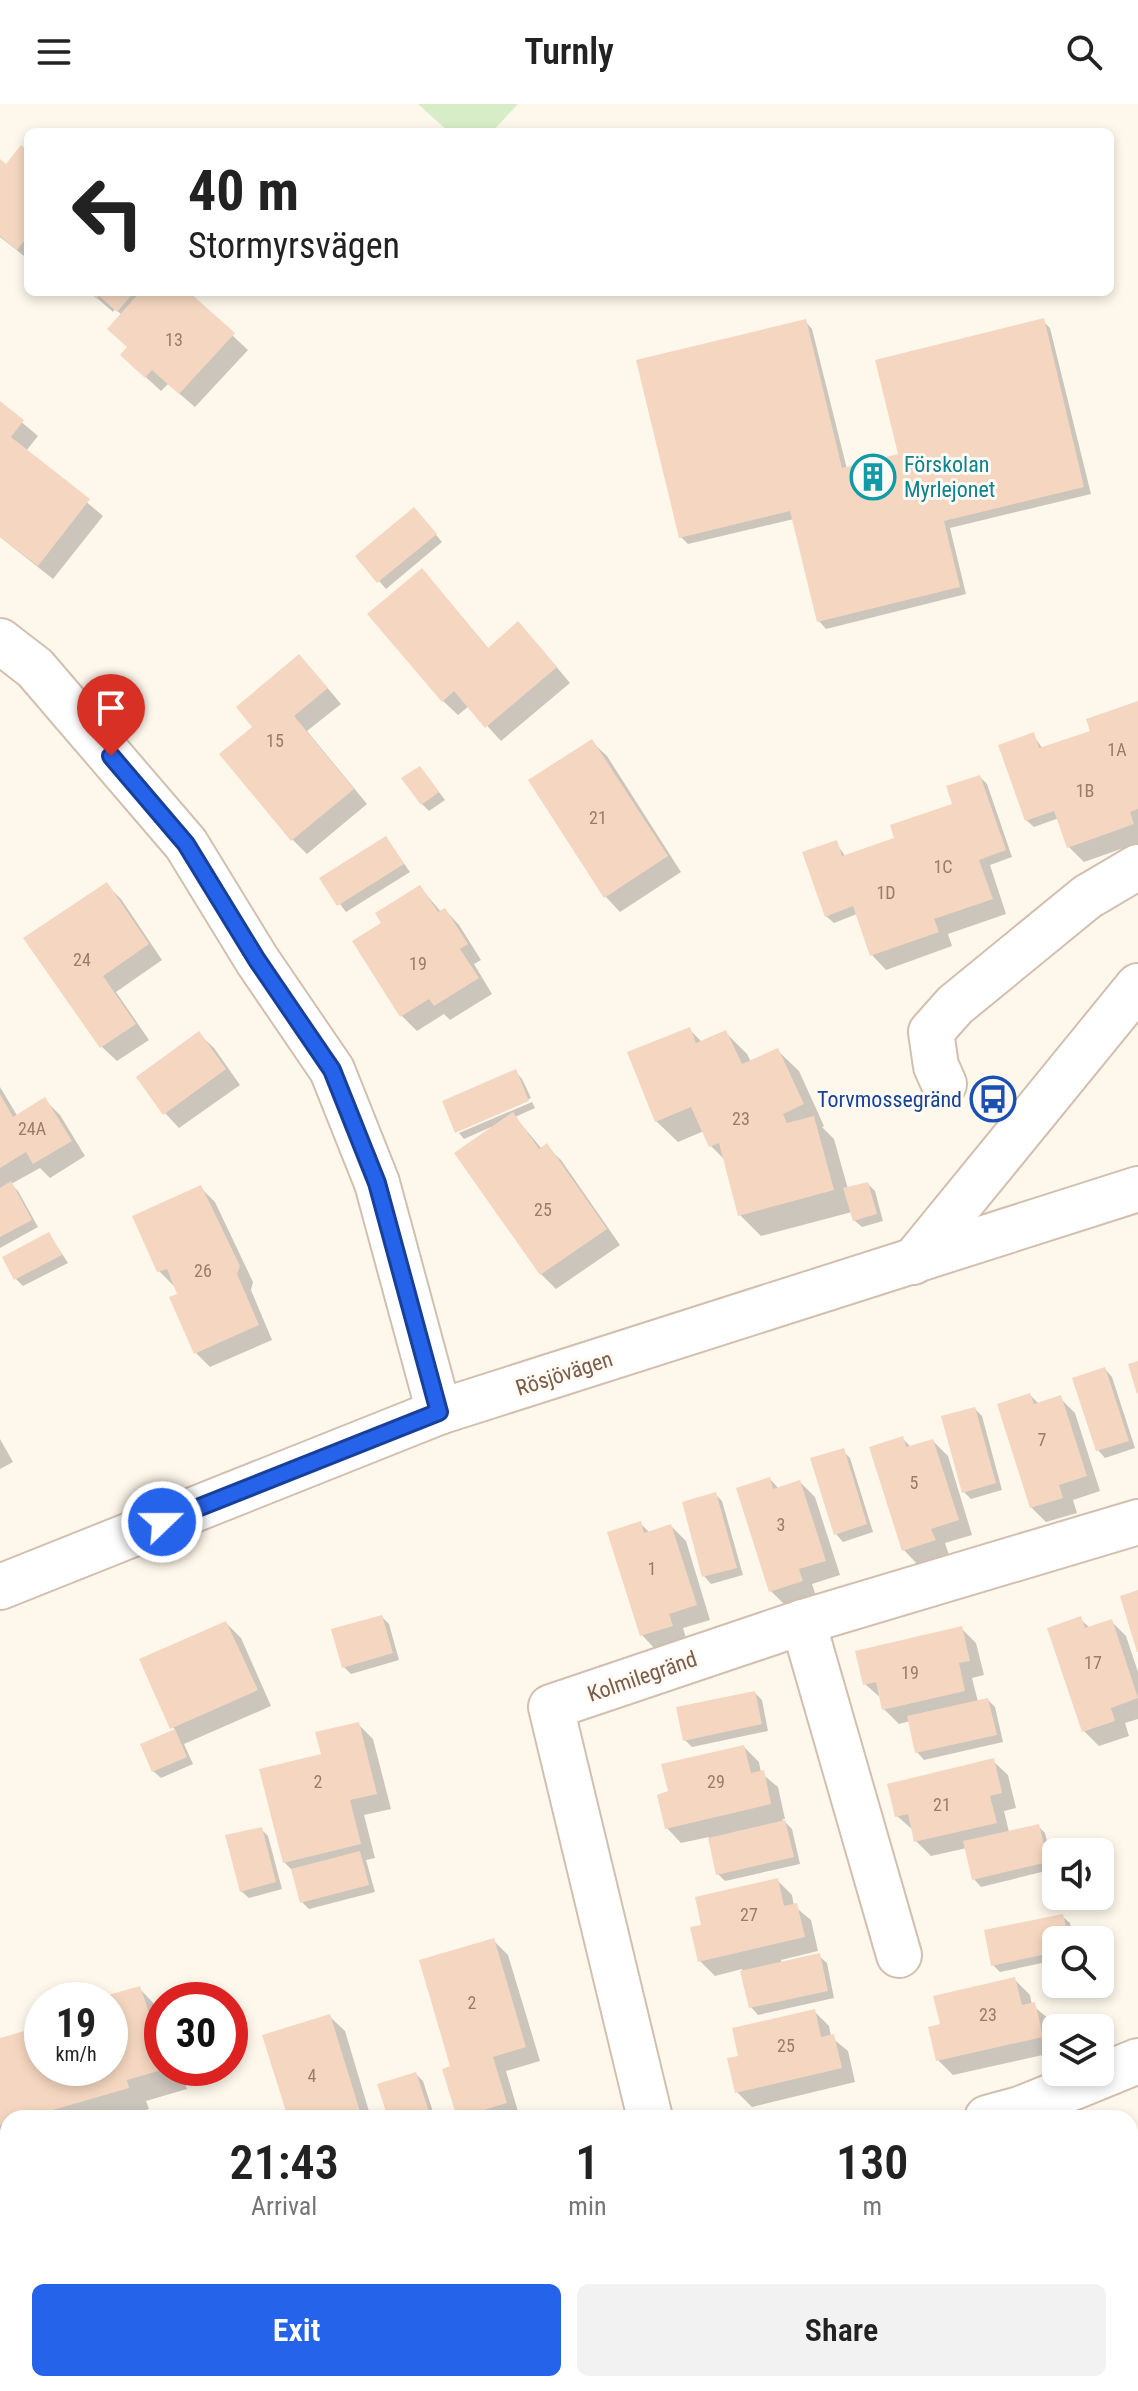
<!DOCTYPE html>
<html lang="en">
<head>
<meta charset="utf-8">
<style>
  :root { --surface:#fff; --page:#f2f2f2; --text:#222; --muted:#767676; --accent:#2563eb }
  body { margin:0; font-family:"Roboto Condensed",sans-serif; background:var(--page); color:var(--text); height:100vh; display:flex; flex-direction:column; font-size:30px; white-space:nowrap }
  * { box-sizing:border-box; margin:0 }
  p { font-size:26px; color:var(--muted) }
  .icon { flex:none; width:44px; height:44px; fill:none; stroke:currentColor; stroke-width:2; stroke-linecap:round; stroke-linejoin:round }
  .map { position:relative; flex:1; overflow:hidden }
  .drawer { position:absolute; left:0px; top:2006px; width:1138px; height:282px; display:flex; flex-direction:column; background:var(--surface); border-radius:24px 24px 0 0; box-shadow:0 4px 12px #0003 }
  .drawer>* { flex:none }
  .guide { position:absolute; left:24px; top:24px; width:1090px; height:168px; border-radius:12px; box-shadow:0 4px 12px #0003; background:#fff; color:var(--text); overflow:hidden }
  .tools { position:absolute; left:1042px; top:1734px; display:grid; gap:16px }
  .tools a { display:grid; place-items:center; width:72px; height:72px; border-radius:12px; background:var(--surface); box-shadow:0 4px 12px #0003; font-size:40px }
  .speed { position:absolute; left:24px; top:1878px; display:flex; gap:16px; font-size:40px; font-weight:700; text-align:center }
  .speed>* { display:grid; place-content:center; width:104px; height:104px; border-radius:50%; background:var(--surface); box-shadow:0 4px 12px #0003; line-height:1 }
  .speed small { font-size:20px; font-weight:400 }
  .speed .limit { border:12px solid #d22; background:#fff; color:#111 }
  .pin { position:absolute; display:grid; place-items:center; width:68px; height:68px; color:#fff; margin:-82px -34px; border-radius:50% 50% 50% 0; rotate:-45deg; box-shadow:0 0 8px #0007 }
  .pin .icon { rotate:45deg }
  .me { position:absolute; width:88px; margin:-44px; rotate:68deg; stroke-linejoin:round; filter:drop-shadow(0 0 6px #0008) }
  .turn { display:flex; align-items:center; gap:28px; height:168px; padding:0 32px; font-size:36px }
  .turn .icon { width:104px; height:104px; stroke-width:2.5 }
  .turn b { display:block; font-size:56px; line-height:68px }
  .eta { display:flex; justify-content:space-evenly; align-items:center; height:136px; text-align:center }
  .eta b { font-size:48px; font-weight:600; line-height:56px }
  .primary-button { display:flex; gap:16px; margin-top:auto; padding:16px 32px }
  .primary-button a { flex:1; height:92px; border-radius:12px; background:var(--accent); color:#fff; font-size:32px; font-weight:600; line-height:92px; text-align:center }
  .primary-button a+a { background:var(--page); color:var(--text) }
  header { display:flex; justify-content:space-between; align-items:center; height:104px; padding:0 32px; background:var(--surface); font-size:36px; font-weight:600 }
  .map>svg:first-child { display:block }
</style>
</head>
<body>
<header><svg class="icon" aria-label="menu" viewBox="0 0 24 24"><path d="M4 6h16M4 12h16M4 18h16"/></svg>Turnly<svg class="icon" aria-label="search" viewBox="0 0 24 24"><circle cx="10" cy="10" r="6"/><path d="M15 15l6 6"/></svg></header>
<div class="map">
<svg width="1138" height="2287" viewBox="0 0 1138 2287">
  <rect width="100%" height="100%" fill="#fef7eb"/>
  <!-- green -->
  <polygon fill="#d6edc7" points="418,0 518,0 492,28 449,28"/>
  <!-- shadow -->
  <g fill="#0003">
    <polygon points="28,49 28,155 0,133 0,58 7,63"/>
    <polygon points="90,188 186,188 248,246 195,303 168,280 161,287 138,266 122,211 115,205 113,208"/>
    <polygon points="805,217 812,225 847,365 900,352 1043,217 1050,224 1091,390 950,424 966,490 826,525 819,517 794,415 688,440 681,433"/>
    <polygon points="0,300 38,332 26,347 103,412 53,475 0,433"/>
    <polygon points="421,413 442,438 386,485 358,453"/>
    <polygon points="436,482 489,545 533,535 570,579 501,637 469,602 458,611 443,597"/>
    <polygon points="314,568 341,600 307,627 367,700 307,750 292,735 255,624"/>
    <polygon points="1138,599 1138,739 1084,758 1069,743 1059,714 1034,723 1026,716 1033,631 1043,645 1092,628"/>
    <polygon points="592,638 607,652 681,768 620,808 606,793"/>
    <polygon points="427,672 445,696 429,707 422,700"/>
    <polygon points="980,673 987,680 1012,753 990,761 1006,810 948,830 952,842 886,866 872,851 857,810 834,819 826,812 836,739 846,753 897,735 955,701"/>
    <polygon points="386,734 410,768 346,808 321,775"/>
    <polygon points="106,780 121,795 162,856 116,888 149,936 117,957 102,943 25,835"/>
    <polygon points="420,783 441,808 445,806 459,821 481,856 474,860 492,890 450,916 444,910 417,927 402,912 355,838 384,820"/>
    <polygon points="689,925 703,939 726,929 747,950 751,958 777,946 799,967 824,1022 822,1023 834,1035 848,1085 868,1080 875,1087 883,1117 862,1123 854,1116 852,1108 761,1132 740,1111 726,1057 711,1042 704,1027 678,1038 656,1017"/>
    <polygon points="199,930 214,944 240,981 179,1024 165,1009"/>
    <polygon points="515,967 522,975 531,994 457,1026 457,1028 444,998"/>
    <polygon points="0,983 18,1013 45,996 60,1011 85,1052 50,1074 40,1064 11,1080 18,1087 38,1123 0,1144"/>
    <polygon points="532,998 535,1004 515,1013 542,1045 546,1042 561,1056 620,1141 556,1185 541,1170 491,1023 464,1035 459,1029"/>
    <polygon points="200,1083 215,1098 253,1178 251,1186 272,1236 210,1263 196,1249 176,1181 174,1182 159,1167"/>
    <polygon points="49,1130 68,1159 23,1182 16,1175"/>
    <polygon points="1105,1265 1112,1273 1135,1344 1105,1354 1098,1346"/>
    <polygon points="1030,1291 1040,1301 1060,1294 1075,1309 1100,1387 1073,1396 1077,1409 1046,1418 1031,1403"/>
    <polygon points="975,1305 982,1312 1002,1386 971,1395 964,1388"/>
    <polygon points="902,1334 911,1343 933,1337 948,1352 972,1431 945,1439 949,1451 918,1461 904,1446"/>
    <polygon points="0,1335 13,1358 0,1365"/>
    <polygon points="843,1347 850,1354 873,1428 843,1438 836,1430"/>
    <polygon points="770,1375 779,1385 800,1378 815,1393 840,1471 812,1480 816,1492 786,1502 771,1487"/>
    <polygon points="715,1390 722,1397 743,1471 711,1480 704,1472"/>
    <polygon points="640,1419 650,1429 671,1422 686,1437 710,1516 683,1524 687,1537 656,1546 642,1531"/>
    <polygon points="382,1513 389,1520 399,1556 351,1570 344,1563"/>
    <polygon points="1080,1515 1090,1524 1111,1517 1126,1532 1138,1568 1138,1615 1125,1619 1129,1632 1099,1642 1084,1627"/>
    <polygon points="226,1519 241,1534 271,1602 184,1640 193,1660 161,1674 153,1667 175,1627 142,1556"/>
    <polygon points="961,1524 976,1539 984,1571 972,1574 978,1598 988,1596 995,1603 1003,1638 924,1656 917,1648 910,1617 899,1620 884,1605 882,1595 865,1580"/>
    <polygon points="755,1589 762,1596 768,1627 692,1643 685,1636"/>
    <polygon points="358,1620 373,1635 391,1705 364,1711 375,1754 366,1756 375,1788 309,1805 302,1798 294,1768 284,1758 323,1651"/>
    <polygon points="744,1643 759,1658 761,1669 778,1683 785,1715 782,1715 792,1725 800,1760 725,1777 718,1770 709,1733 681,1739 667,1724 670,1689"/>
    <polygon points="993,1657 1008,1671 1016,1704 1004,1707 1009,1728 1038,1722 1045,1729 1054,1765 981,1783 974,1775 967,1744 931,1752 916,1737 914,1727 897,1712"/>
    <polygon points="261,1725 268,1732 282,1785 249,1794 241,1787"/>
    <polygon points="777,1776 792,1791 794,1802 811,1816 818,1847 781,1856 782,1860 819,1852 827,1859 834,1894 758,1911 751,1903 742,1865 715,1872 700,1857 704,1822"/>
    <polygon points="1062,1812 1070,1819 1073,1836 1056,1836 1056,1856 1000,1868 993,1861"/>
    <polygon points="493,1836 508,1851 540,1957 506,1967 520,2014 460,2014 452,1964"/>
    <polygon points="1015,1876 1030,1891 1032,1901 1049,1915 1056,1948 953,1971 938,1956 942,1922"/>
    <polygon points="139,1884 160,1906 162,1911 162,1964 180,1964 187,1985 146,1997 149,2005 117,2014 8,2014 8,2033 0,2025 0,1936 42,1924 42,1964 110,1964 110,1896 99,1896"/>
    <polygon points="814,1907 829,1922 831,1933 848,1947 855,1978 752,2003 737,1988 740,1953"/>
    <polygon points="330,1913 345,1927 371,2014 290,2014"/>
    <polygon points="416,1970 423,1977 435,2014 390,2014"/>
    <polygon points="1138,2096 1138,2189 1130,2191 1130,2098"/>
  </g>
  <!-- building -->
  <g fill="#f5d7c1">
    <polygon points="21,41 28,47 28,132 17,146 0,132 0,55 6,60"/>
    <polygon points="89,188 134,188 117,208 99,192 97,195"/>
    <polygon points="140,188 189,188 235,229 179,290 152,266 145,274 120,251 127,243 107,225"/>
    <polygon points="1044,214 1084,383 944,417 960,483 817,518 790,407 679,434 636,256 806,215 842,364 898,350 875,256"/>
    <polygon points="0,297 24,316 11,333 90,395 38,462 0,433"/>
    <polygon points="414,403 437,430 377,479 355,452"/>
    <polygon points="422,464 488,544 518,517 557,563 485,624 454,587 442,598 367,510"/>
    <polygon points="299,550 328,584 294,612 354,685 291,737 219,650 252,623 236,603"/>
    <polygon points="1138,597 1138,705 1130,708 1134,720 1067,744 1054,707 1025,717 998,641 1034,628 1039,644 1090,627 1086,615"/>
    <polygon points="592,635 668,752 604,794 528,676"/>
    <polygon points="420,662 439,688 421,701 401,674"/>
    <polygon points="980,671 1006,746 979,756 993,795 934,815 939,828 870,852 853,802 825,813 802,748 837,736 842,752 894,734 890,721 952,700 946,682"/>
    <polygon points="386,732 404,760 337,802 319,774"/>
    <polygon points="107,778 149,840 103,872 136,920 100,944 23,834"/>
    <polygon points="420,781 438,808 445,804 468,840 460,845 479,874 434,902 429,895 400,913 352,837 381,819 375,809"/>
    <polygon points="690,923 696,939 726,926 742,960 778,944 804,1000 783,1010 787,1019 814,1012 834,1086 738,1112 719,1039 709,1043 691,1003 655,1018 627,948"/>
    <polygon points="199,927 226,965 163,1011 136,973"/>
    <polygon points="516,965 529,997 455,1029 442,997"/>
    <polygon points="0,990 13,1013 45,993 72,1037 33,1060 26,1048 0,1064"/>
    <polygon points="513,1008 539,1045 547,1039 607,1125 540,1171 454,1049"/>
    <polygon points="11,1077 32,1116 0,1133 0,1084"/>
    <polygon points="868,1078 877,1110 853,1117 843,1084"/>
    <polygon points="201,1081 240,1162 237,1170 259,1221 194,1250 169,1193 177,1190 167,1165 157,1168 132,1112"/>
    <polygon points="49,1128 62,1151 14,1176 2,1153"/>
    <polygon points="1138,1257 1138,1289 1137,1290 1128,1260"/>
    <polygon points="1105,1263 1129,1337 1096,1347 1072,1274"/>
    <polygon points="1030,1289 1034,1300 1061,1291 1087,1372 1059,1381 1063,1394 1030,1404 997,1300"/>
    <polygon points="975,1303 996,1379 962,1389 941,1312"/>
    <polygon points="903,1332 906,1343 933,1335 959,1416 931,1425 936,1436 902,1447 869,1343"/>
    <polygon points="844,1344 867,1420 834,1431 810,1354"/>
    <polygon points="770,1373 773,1385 800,1376 826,1457 799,1465 803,1477 769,1488 736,1384"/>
    <polygon points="716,1388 737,1464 702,1473 682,1398"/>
    <polygon points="641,1417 644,1429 671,1420 697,1501 669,1510 673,1522 640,1532 607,1428"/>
    <polygon points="1138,1486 1138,1548 1137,1548 1120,1492"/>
    <polygon points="382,1511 393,1549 342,1564 331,1525"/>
    <polygon points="1081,1512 1085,1524 1112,1515 1138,1594 1111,1604 1115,1617 1082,1628 1047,1524"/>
    <polygon points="226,1517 258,1586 170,1625 139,1555"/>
    <polygon points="962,1522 970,1557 959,1559 965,1587 882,1606 876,1578 863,1581 855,1547"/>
    <polygon points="755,1587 762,1620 683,1637 676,1603"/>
    <polygon points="988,1594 997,1631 915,1649 907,1612"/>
    <polygon points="359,1618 377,1690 350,1696 361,1740 283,1759 259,1665 321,1650 315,1628"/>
    <polygon points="175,1625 187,1653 152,1668 140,1640"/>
    <polygon points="744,1641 751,1669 764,1666 771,1700 665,1725 657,1691 668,1687 661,1660"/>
    <polygon points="994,1654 1002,1689 990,1692 997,1719 914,1738 908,1710 895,1713 887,1680"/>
    <polygon points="785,1716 794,1753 716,1771 708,1734"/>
    <polygon points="1039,1720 1048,1758 972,1776 963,1737"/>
    <polygon points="262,1723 276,1778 240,1788 225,1731"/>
    <polygon points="360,1747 369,1781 300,1799 291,1765"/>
    <polygon points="778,1774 784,1802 797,1799 805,1833 698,1858 690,1823 701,1821 695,1793"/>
    <polygon points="1063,1810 1069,1836 1056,1836 1056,1848 991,1862 984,1826"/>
    <polygon points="494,1834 526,1943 493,1953 507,1999 457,2014 442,1965 450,1962 419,1856"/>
    <polygon points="820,1849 828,1887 749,1904 740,1867"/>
    <polygon points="1015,1873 1022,1901 1035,1898 1043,1933 936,1957 928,1923 940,1920 933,1892"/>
    <polygon points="140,1882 162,1947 162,1966 127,1976 129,1984 25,2014 8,2014 8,2019 0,2021 0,1934 42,1922 42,1964 110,1964 110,1896 94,1895"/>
    <polygon points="815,1905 821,1933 834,1930 842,1964 735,1989 727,1954 738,1952 732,1924"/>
    <polygon points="330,1910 362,2014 288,2014 262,1931"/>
    <polygon points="416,1968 431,2014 388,2014 377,1980"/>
    <polygon points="1138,2093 1138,2170 1130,2172 1130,2096"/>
    <polygon points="1138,2269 1138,2287 1077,2287 1076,2282 1085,2280 1130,2280 1130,2271"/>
  </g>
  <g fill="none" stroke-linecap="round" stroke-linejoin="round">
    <!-- minor casing -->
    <g stroke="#d2bfaf" stroke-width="48">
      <g id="minor">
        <polyline points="0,537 35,564 186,740 257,856 332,966 377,1079 439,1308"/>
        <polyline points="944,980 936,962 931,928 955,901 1087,793 1138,763"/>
        <polyline points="913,1158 1138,882"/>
        <polyline points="0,1483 439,1308 1138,1085"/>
        <polyline points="803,1518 899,1851"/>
        <polyline points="650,2014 551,1603 803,1518 1138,1418"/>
        <polyline points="987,2014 1020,2005 1138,1957"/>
        <polyline points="724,2280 725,2287"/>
        <polyline points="114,2287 128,2280"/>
      </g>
    </g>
    <!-- minor -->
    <use href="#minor" stroke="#fff" stroke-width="44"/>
  </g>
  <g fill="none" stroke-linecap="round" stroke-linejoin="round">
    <!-- route casing -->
    <g stroke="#184099" stroke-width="20">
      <polyline id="route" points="111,652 186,740 257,856 332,966 377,1079 439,1308 162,1418"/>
    </g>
    <!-- route -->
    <use href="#route" stroke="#2563eb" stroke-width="14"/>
  </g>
  <!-- icons -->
  <defs>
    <g id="building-ring" transform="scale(2.3)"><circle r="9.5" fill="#fffaf3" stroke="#0f9aa8" stroke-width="1.5"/><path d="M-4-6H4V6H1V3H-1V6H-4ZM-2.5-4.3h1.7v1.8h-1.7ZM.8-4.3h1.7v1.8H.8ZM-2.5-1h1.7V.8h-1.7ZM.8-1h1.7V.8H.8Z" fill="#0f9aa8"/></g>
    <g id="bus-ring" transform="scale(2.3)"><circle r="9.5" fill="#fffaf3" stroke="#1a4fb4" stroke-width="1.5"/><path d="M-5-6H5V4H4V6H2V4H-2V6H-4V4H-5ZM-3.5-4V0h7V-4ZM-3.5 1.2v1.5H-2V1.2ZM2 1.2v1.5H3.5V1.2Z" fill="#1a4fb4"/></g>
  </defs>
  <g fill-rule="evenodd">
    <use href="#building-ring" x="873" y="373"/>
    <use href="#bus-ring" x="993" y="995"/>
  </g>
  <g text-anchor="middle" stroke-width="6" stroke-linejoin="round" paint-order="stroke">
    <!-- number labels -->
    <g font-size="18" fill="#9a7c68">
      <text x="174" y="242">13</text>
      <text x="275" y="643">15</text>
      <text x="1117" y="652">1A</text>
      <text x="1085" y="693">1B</text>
      <text x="598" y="720">21</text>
      <text x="943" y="769">1C</text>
      <text x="886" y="795">1D</text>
      <text x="82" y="862">24</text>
      <text x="418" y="866">19</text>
      <text x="741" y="1021">23</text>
      <text x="32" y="1031">24A</text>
      <text x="543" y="1112">25</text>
      <text x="203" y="1173">26</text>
      <text x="1042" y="1342">7</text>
      <text x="914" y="1385">5</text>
      <text x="781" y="1427">3</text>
      <text x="652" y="1471">1</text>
      <text x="1093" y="1565">17</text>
      <text x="910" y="1575">19</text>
      <text x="318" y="1684">2</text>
      <text x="716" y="1684">29</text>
      <text x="942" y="1707">21</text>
      <text x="749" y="1817">27</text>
      <text x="472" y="1905">2</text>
      <text x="988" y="1917">23</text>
      <text x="786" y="1948">25</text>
      <text x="312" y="1978">4</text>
    </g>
    <!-- culture labels -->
    <g font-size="22" fill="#0d838f" stroke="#fffaf3" text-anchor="start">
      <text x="904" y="368">Förskolan<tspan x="904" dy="25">Myrlejonet</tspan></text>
    </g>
    <!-- transit labels -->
    <g font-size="22" fill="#164399" stroke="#fffaf3" text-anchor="end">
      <text x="962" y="1003">Torvmossegränd</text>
    </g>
    <!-- street labels -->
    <g font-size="22" fill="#7b5d4b" stroke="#fffaf3">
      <text transform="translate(564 1269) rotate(-18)" y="8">Rösjövägen</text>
      <text transform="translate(642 1572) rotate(-19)" y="8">Kolmilegränd</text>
    </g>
  </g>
</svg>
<div class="tools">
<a><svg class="icon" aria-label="sound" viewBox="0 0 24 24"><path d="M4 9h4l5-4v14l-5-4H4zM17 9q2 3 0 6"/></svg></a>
<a><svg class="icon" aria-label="search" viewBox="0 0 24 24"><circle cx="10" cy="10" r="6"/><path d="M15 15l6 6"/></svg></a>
<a><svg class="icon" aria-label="layers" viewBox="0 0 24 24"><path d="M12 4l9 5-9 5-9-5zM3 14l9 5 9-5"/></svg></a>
</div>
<div class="speed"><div>19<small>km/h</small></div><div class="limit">30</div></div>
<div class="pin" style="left:111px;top:652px;background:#d93025"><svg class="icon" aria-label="arrive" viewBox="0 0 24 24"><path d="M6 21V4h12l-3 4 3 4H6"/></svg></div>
<svg class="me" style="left:162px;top:1418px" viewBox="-20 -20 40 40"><circle r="17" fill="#2563eb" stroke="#fff" stroke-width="3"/><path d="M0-11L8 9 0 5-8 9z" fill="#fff"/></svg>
<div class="guide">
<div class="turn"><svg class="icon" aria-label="left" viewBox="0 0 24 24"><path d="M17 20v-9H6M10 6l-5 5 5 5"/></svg><div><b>40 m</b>Stormyrsvägen</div></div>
</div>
<section class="drawer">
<div class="eta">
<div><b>21:43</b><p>Arrival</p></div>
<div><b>1</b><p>min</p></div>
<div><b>130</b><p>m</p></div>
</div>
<div class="primary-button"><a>Exit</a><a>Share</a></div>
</section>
</div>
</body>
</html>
